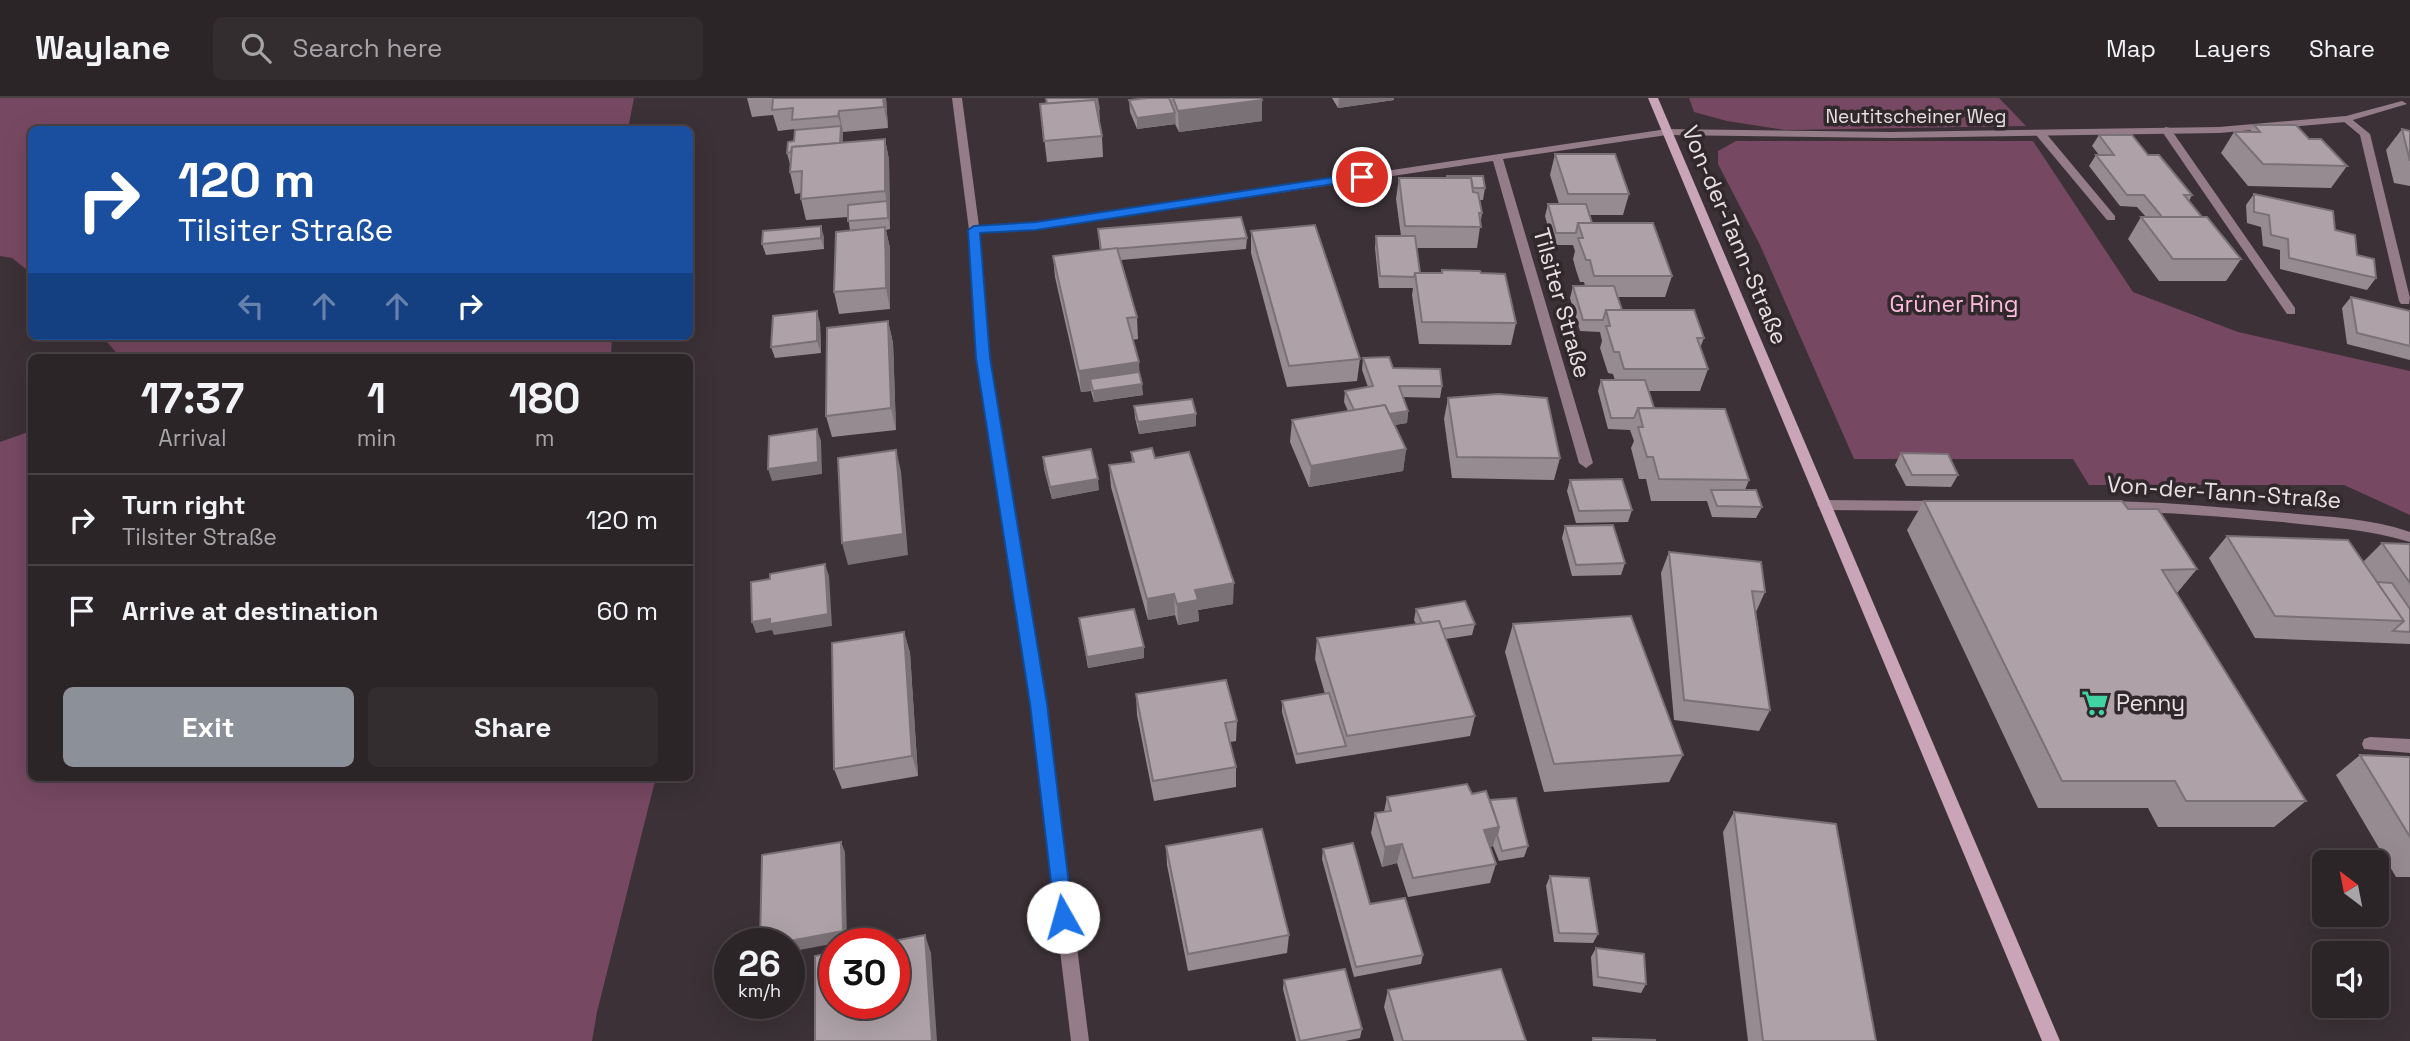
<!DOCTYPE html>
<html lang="en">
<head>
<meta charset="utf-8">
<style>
  :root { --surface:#2c2528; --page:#342d30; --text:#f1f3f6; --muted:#a6a5a8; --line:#484245; --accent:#8c9099 }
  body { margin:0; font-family:"Space Grotesk",sans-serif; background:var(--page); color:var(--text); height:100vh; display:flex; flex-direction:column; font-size:26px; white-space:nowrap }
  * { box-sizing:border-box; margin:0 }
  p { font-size:23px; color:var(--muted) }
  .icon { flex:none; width:38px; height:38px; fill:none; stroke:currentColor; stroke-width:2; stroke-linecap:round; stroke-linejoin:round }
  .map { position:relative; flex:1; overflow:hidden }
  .drawer { position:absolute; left:28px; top:256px; width:665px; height:427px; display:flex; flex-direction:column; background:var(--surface); border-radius:10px; box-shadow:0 7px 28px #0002,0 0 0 2px var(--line) }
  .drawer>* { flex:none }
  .top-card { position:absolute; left:28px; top:28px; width:665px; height:214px; border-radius:10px; box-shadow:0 7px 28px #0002,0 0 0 2px var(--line); background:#1a4fa0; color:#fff; overflow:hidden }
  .needle { width:46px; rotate:328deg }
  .buttons { position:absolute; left:2312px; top:752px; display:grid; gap:14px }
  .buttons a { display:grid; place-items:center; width:77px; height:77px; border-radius:10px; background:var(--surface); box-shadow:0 7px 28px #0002,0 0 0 2px var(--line); font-size:35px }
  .speed { position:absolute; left:714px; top:830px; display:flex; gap:14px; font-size:35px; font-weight:700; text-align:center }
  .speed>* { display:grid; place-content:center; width:91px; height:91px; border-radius:50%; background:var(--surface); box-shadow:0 7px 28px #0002,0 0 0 2px var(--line); line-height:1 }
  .speed small { font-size:18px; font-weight:400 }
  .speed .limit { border:10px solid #d22; background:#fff; color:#111 }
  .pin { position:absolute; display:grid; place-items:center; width:60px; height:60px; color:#fff; margin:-30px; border:4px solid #fff; border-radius:50%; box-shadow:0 2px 7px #0007 }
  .me { position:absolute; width:77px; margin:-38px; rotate:353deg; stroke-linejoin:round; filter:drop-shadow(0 0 5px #0008) }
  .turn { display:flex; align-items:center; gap:24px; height:147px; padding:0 35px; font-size:32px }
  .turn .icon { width:91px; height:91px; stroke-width:2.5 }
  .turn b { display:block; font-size:49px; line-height:60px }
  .lanes { display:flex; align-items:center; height:66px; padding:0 35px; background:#0003; justify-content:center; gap:35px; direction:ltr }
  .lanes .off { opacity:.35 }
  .eta { display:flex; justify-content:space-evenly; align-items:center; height:119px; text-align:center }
  .eta b { font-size:42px; font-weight:700; line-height:49px }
  .action { display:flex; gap:14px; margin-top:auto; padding:14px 35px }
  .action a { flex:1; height:80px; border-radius:10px; background:var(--accent); color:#fff; font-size:28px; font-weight:700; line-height:80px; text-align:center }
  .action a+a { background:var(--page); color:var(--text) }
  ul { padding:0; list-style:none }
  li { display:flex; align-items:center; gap:21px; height:91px; padding:0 35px; border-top:2px solid var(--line) }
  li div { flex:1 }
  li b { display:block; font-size:26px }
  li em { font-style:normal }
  header { display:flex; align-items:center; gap:42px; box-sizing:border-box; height:98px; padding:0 35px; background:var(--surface); border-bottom:2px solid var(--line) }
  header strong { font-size:33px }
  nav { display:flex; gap:38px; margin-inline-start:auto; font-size:24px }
  .search { width:490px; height:63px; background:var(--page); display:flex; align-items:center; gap:18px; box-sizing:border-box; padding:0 24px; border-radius:10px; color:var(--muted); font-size:26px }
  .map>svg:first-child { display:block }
</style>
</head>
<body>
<header>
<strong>Waylane</strong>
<div class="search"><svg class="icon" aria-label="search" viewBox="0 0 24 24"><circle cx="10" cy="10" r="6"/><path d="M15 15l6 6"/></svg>Search here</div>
<nav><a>Map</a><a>Layers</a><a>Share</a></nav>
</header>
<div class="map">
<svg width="2410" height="943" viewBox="0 0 2410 943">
  <rect width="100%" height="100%" fill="#3b3136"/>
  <!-- green -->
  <g fill="#774862">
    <polygon points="0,0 634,0 628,31 32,32 31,175 12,160 0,158"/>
    <polygon points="1689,0 1999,0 2026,28 1785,32 1727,23 1694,14"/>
    <polygon points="1736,43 2033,43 2133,194 2238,234 2410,273 2410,417 2344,387 2089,387 2073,361 1854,361 1760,147 1718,66 1718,53"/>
    <polygon points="102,238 612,238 611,259 120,259"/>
    <polygon points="31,333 32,679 656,679 597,914 592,943 0,943 0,344"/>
  </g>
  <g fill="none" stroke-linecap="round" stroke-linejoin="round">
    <!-- lane -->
    <g fill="#947c88" fill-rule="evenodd">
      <polygon points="2343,19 2349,19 2370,36 2410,200 2409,206 2401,206 2399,203 2360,37 2343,23"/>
      <polygon points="2166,29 2170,30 2295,210 2295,216 2287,216 2161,32"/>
      <polygon points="2040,32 2044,33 2115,118 2115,122 2107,122 2036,37 2036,33"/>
      <polygon points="1824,402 1941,403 1948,408 1941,413 1824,412 1817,407"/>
      <path d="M2109,403C2169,404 2228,410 2287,415C2329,419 2370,420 2410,434V444C2367,431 2326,429 2282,424C2224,419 2167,414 2109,413L2102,408Z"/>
      <polygon points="2370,639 2410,641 2410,655 2364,651 2362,646 2364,641"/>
    </g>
    <!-- street -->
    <polygon fill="#947c88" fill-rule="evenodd" points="952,0 962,0 979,128 1036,125 1667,31 1891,34 2219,29 2346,18 2402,3 2407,6 2346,24 2219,35 1891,40 1667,37 1503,61 1593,365 1586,370 1579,365 1493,63 1036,131 980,135 989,260 1046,606 1089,943 1071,943 1030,606 977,260 969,132"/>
    <!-- secondary -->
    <polygon fill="#caa4b7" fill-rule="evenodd" points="1648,0 1658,0 2060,943 2042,943"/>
  </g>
  <!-- wall -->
  <g fill="#968b90">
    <polygon points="747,0 886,0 888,30 843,34 843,44 885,41 889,62 890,131 886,132 890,150 890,211 839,216 834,194 850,132 848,119 806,122 801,101 801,95 795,96 790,74 790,66 787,55 794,43 795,31 778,33 773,17 752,19"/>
    <polygon points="1148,0 1261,0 1262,23 1179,34 1175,26 1137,31 1130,14 1129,2"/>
    <polygon points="1332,0 1394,0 1394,2 1338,10"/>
    <polygon points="1040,6 1099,11 1100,22 1099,23 1102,38 1103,59 1047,64"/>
    <polygon points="2254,27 2309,41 2347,68 2331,90 2248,88 2221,55 2234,34 2250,34"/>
    <polygon points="2402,31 2410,33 2410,88 2394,85 2386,52"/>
    <polygon points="2099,37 2148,57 2192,97 2189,103 2202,119 2241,161 2226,183 2159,183 2128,141 2141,119 2146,119 2137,109 2120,108 2089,68 2096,57 2099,57 2092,48"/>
    <polygon points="1555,56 1629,96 1623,117 1590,117 1592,125 1672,178 1665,199 1618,199 1622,212 1704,240 1700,250 1708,271 1700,293 1649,293 1654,310 1749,382 1745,392 1762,409 1756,420 1712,419 1707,403 1651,403 1646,381 1639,381 1631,350 1634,343 1630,332 1608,331 1598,293 1601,282 1615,282 1613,276 1608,275 1600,250 1602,243 1600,234 1580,233 1570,200 1573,188 1585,188 1584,184 1580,184 1576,172 1573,161 1575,153 1573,147 1553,147 1545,118 1548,106 1559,106 1550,77"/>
    <polygon points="1447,78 1485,90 1483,102 1480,102 1482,115 1477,150 1416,150 1420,175 1441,175 1442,172 1481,175 1516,225 1511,247 1419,246 1412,197 1413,190 1379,190 1375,150 1376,138 1401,138 1396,101 1399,80 1446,80"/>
    <polygon points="2254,96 2335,132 2357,157 2376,180 2367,192 2280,171 2280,152 2263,148 2261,129 2247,125 2246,107"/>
    <polygon points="1098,131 1247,140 1246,151 1121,162 1137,219 1138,241 1132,242 1143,297 1094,304 1091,293 1081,294 1055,179 1053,158 1100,152"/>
    <polygon points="1251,133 1360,261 1357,283 1287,289 1251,155"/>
    <polygon points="824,139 824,151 766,157 762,146"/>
    <polygon points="2351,199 2410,213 2410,262 2347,246 2342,210"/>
    <polygon points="888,223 893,245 896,332 832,339 826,318"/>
    <polygon points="820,225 821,255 775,260 771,249"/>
    <polygon points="1363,260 1393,270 1442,288 1440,300 1403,299 1408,313 1407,325 1394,327 1406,351 1403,373 1309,389 1290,344 1292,322 1348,313 1344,304 1345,293 1368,289 1362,272"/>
    <polygon points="1448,300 1560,360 1554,382 1452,380 1444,321"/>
    <polygon points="1134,308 1196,316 1196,328 1139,336 1135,320"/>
    <polygon points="1131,354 1155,360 1233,506 1198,512 1199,523 1178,527 1175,517 1148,522 1111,389 1109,367 1132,364"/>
    <polygon points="1901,355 1958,377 1951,389 1906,388 1895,367"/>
    <polygon points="1043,359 1099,392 1052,401 1044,371"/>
    <polygon points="1570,382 1632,412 1628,424 1576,425 1567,393"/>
    <polygon points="1924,403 2128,411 2197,471 2177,495 2306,703 2274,729 2158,729 2148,710 2038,710 1907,432"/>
    <polygon points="1565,428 1625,465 1621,477 1572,478 1562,440"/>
    <polygon points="2227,438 2363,464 2382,445 2410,446 2410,546 2255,540 2209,460"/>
    <polygon points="1669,454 1765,494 1756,514 1770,612 1759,633 1674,622 1661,475"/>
    <polygon points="1416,511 1475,526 1472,537 1446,541 1475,618 1470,638 1296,666 1282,614 1282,603 1325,596 1315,561 1317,540 1416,526 1414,522"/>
    <polygon points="1079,520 1144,549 1144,560 1088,570"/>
    <polygon points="1513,526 1683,657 1669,684 1544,694 1505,554"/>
    <polygon points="904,534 910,555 918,678 842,691 834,671"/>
    <polygon points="1136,596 1237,623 1236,643 1230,644 1236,669 1236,689 1154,703 1137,617"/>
    <polygon points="2360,657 2410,659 2410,779 2396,779 2336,677"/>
    <polygon points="1472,696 1490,702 1528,748 1524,759 1499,763 1493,748 1490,749 1496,766 1490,785 1408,799 1397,765 1382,769 1371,735 1375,715 1384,714 1387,699"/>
    <polygon points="1734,714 1876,943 1748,943 1723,734"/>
    <polygon points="1166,748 1289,837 1287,855 1188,873 1167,767"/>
    <polygon points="1323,751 1370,806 1423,857 1421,866 1354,879 1322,761"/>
    <polygon points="1550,778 1598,836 1593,845 1554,844 1546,788"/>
    <polygon points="1596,850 1646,886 1641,895 1593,888 1591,859"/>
    <polygon points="1284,882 1362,931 1360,940 1345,943 1296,943 1283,891"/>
    <polygon points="1388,892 1526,943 1394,943 1384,909"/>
  </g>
  <!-- shaded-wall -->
  <g fill="#7a7176">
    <polygon points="883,0 886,0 888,30 884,9"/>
    <polygon points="1339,0 1394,0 1394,2 1338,10"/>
    <polygon points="1262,2 1262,23 1179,34 1178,13"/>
    <polygon points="839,13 843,34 843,61 840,50 841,28 838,18"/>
    <polygon points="1175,15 1176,26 1137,31 1137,20"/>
    <polygon points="885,41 889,62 890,131 885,93"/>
    <polygon points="821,128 824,139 824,151 821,140"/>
    <polygon points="885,129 890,150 890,211 886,190"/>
    <polygon points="817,213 820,225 821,255 817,243"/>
    <polygon points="888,223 893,245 896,332 891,310"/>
    <polygon points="1139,264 1140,286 1090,281 1091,293 1081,294 1079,273"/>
    <polygon points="1142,286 1143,297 1094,304 1093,293"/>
    <polygon points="1408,313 1407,325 1357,333 1359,321"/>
    <polygon points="1196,316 1196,328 1139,336 1138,324"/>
    <polygon points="817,331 821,343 822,376 772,383 768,371"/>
    <polygon points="1406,351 1403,373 1309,389 1311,368"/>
    <polygon points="896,352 901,373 908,457 848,467 842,445"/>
    <polygon points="1098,381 1099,392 1052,401 1050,389"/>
    <polygon points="825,466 829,478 832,528 774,537 772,532 756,535 752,524"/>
    <polygon points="1234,485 1233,506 1198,512 1199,523 1178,527 1177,506 1195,492"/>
    <polygon points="1174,496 1175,517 1148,522 1147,501"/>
    <polygon points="904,534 910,555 918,678 912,658"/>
    <polygon points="1144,549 1144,560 1088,570 1087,559"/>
    <polygon points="1499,729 1493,748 1478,751 1484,732"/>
    <polygon points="841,744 845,754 847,843 789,854 789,845 779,845"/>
    <polygon points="1402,746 1397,765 1382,769 1385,749"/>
    <polygon points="925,837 931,855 937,943 932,943"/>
  </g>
  <!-- building -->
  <g fill="#aea2a8" stroke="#7a7176" stroke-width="2">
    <polygon points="773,0 883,0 884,9 839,13 838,18 792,22 793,10 772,12"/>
    <polygon points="1046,0 1097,0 1099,11 1097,12 1095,2 1047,6"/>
    <polygon points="1148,0 1169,0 1175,15 1137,20 1129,2"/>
    <polygon points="1173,0 1261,0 1262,2 1178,13"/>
    <polygon points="1095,2 1102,38 1044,43 1040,6"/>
    <polygon points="2254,27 2296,27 2309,41 2321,41 2347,68 2263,66 2234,34 2260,34"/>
    <polygon points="841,28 840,45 792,49 791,54 787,55 788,44 794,43 795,32"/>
    <polygon points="2402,31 2410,33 2410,63"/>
    <polygon points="2099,37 2132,37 2148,57 2159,57 2192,97 2184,97 2202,119 2162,119 2144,97 2127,97 2096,57 2114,57"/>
    <polygon points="885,41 885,93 801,101 802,73 790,74 792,49"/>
    <polygon points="1555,56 1615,56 1629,96 1568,96"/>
    <polygon points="1447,78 1483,78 1485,90 1473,90 1471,80 1447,80"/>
    <polygon points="1399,80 1471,80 1473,94 1478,95 1482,115 1479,115 1481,129 1405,128"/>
    <polygon points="2254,96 2333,113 2335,132 2355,137 2357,157 2374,161 2376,180 2289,160 2288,141 2271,137 2269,117 2254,114"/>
    <polygon points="887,103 888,120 848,123 848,107"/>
    <polygon points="1548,106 1586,106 1592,125 1578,125 1576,135 1556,135"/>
    <polygon points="1241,119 1247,140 1101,152 1098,131"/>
    <polygon points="2141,119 2207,119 2241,161 2173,161"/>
    <polygon points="1578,125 1653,125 1672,178 1594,178 1590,162 1586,162 1578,140 1583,140"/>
    <polygon points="1315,127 1360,261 1289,268 1251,133"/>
    <polygon points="821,128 821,140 762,146 763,133"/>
    <polygon points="885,129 886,190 834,194 836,134"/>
    <polygon points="1376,138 1415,138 1420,175 1415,175 1414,179 1380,178"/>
    <polygon points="1117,150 1137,219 1127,220 1139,264 1079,273 1053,158"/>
    <polygon points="1442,172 1480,173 1481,175 1505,176 1516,225 1422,224 1415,175 1442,175"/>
    <polygon points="1573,188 1614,188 1622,212 1606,212 1603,222 1583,222"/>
    <polygon points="2351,199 2410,213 2410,248 2357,235"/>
    <polygon points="1606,212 1694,212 1704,240 1697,240 1708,271 1624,271 1619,254 1614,254 1606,228 1610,228"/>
    <polygon points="817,213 817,243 771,249 773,218"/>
    <polygon points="888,223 891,310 826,318 827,230"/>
    <polygon points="1389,259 1393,270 1440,271 1442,288 1399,288 1408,313 1389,316 1385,307 1354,312 1345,293 1373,288 1363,260"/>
    <polygon points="1139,274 1142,286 1093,293 1090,281"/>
    <polygon points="1601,282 1645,282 1654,310 1638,310 1634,320 1611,320"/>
    <polygon points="1498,296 1547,300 1560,360 1457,359 1448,300"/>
    <polygon points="1192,301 1196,316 1138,324 1134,308"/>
    <polygon points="1385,307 1406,351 1311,368 1292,322"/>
    <polygon points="1638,310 1725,311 1749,382 1659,381 1653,359 1647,359 1638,329 1643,329"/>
    <polygon points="817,331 818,364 768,371 769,338"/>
    <polygon points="1152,350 1155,360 1189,354 1234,485 1195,492 1198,502 1177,506 1174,496 1147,501 1109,367 1134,364 1131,354"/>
    <polygon points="1091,351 1098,381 1050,389 1043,359"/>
    <polygon points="896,352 903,436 842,445 838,360"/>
    <polygon points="1901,355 1948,356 1958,377 1912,377"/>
    <polygon points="1622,381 1632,412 1579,413 1570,382"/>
    <polygon points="1711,392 1756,392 1762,409 1717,408"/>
    <polygon points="1924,403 2122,403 2128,411 2158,411 2197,471 2162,472 2306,703 2186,703 2175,683 2062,683"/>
    <polygon points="1613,427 1625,465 1576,467 1565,428"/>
    <polygon points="2227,438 2348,442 2404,523 2275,518"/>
    <polygon points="2382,445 2410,446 2410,485"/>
    <polygon points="1669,454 1761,464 1765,494 1752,493 1770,612 1684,602"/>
    <polygon points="825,466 828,516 770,526 770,521 752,524 751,484 770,481 770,476"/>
    <polygon points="2377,484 2392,485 2410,511 2410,534 2393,533 2404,523"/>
    <polygon points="1465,503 1475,526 1442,531 1439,523 1422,525 1416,511"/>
    <polygon points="1134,511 1144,549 1087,559 1079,520"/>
    <polygon points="1631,518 1683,657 1554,666 1513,526"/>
    <polygon points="1439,523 1475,618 1347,638 1317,540"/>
    <polygon points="904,534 912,658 834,671 832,545"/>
    <polygon points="1226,582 1237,623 1225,625 1236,669 1153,683 1136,596"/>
    <polygon points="1329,595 1346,648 1297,656 1282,603"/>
    <polygon points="2360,657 2410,659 2410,739"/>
    <polygon points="1467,686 1472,696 1486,693 1499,729 1484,732 1496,766 1413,780 1402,746 1385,749 1375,715 1391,713 1387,699"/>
    <polygon points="1516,700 1528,748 1502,753 1497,737 1499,729 1490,702"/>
    <polygon points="1734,714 1836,726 1876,943 1763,943"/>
    <polygon points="1262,731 1289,837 1188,856 1166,748"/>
    <polygon points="841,744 843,833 779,845 760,845 762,757"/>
    <polygon points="1353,745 1370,806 1405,800 1423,857 1356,869 1323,751"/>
    <polygon points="1550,778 1589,780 1598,836 1559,835"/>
    <polygon points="925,837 932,943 815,943 815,858 835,854 835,905 894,905 894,845 883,845"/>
    <polygon points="1596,850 1644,856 1646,886 1598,879"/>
    <polygon points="1345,871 1362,931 1300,943 1284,882"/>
    <polygon points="1501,871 1526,943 1403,943 1388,892"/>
    <polygon points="1593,940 1655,942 1655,943 1593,943"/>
  </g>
  <!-- route -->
  <polygon fill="#1a73e8" stroke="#114b97" stroke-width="2" points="1362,75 1366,76 1366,81 1036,132 980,135 990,260 1047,606 1073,819 1070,826 1063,828 1056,826 1030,606 976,260 968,132 974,128 1036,124"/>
  <!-- icons -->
  <defs>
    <g id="supermarket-bare" transform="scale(2.1)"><path d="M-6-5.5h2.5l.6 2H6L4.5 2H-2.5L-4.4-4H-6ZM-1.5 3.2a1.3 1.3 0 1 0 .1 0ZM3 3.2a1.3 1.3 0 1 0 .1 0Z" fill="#3fd4a2" stroke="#31282c" stroke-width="2.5" paint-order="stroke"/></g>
  </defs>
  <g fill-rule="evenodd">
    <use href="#supermarket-bare" x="2095" y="605"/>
  </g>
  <g text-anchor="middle" stroke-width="7" stroke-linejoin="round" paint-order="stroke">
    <!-- far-street labels -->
    <g font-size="19" fill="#e7e1e4" stroke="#31282c">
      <text x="1916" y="25">Neutitscheiner Weg</text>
    </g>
    <!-- street labels -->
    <g font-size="23" fill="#e7e1e4" stroke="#31282c">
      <text transform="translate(1735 137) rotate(67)" y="8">Von-der-Tann-Straße</text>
      <text transform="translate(1562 205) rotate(74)" y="8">Tilsiter Straße</text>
      <text transform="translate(2224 394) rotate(4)" y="8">Von-der-Tann-Straße</text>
    </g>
    <!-- park labels -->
    <g font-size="23" fill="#febddf" stroke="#31282c">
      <text x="1954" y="214">Grüner Ring</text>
    </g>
    <!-- poi labels -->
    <g font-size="23" fill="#e7e1e4" stroke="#31282c" text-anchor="start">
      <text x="2116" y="613">Penny</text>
    </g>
  </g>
</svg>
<div class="buttons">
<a><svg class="needle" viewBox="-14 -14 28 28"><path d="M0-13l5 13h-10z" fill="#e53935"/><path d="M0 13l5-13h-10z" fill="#a6a5a8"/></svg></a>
<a><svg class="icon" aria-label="sound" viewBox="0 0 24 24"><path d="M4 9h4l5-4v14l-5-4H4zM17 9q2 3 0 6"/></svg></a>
</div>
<div class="speed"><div>26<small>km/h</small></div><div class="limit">30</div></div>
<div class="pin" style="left:1362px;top:79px;background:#d93025"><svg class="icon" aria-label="arrive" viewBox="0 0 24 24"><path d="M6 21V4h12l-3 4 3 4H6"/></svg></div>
<svg class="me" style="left:1063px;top:819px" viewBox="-20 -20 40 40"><circle r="19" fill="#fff"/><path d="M0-13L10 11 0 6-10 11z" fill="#1a73e8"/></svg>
<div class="top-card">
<div class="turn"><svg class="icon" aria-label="right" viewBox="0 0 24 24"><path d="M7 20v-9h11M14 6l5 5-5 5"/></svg><div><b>120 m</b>Tilsiter Straße</div></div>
<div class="lanes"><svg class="icon off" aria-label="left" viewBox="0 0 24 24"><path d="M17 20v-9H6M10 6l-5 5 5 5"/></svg><svg class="icon off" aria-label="ahead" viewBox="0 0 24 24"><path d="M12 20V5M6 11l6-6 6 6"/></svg><svg class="icon off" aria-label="ahead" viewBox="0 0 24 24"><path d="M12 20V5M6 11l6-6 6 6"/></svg><svg class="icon" aria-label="right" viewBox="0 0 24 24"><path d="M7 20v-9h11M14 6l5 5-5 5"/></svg></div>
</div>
<section class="drawer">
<div class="eta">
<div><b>17:37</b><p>Arrival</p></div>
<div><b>1</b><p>min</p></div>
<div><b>180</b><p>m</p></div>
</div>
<ul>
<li><svg class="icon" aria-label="right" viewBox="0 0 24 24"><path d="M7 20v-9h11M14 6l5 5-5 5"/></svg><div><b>Turn right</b><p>Tilsiter Straße</p></div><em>120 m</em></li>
<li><svg class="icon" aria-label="arrive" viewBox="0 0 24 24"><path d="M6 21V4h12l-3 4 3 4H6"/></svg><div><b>Arrive at destination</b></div><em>60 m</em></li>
</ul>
<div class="action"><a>Exit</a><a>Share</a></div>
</section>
</div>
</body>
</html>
